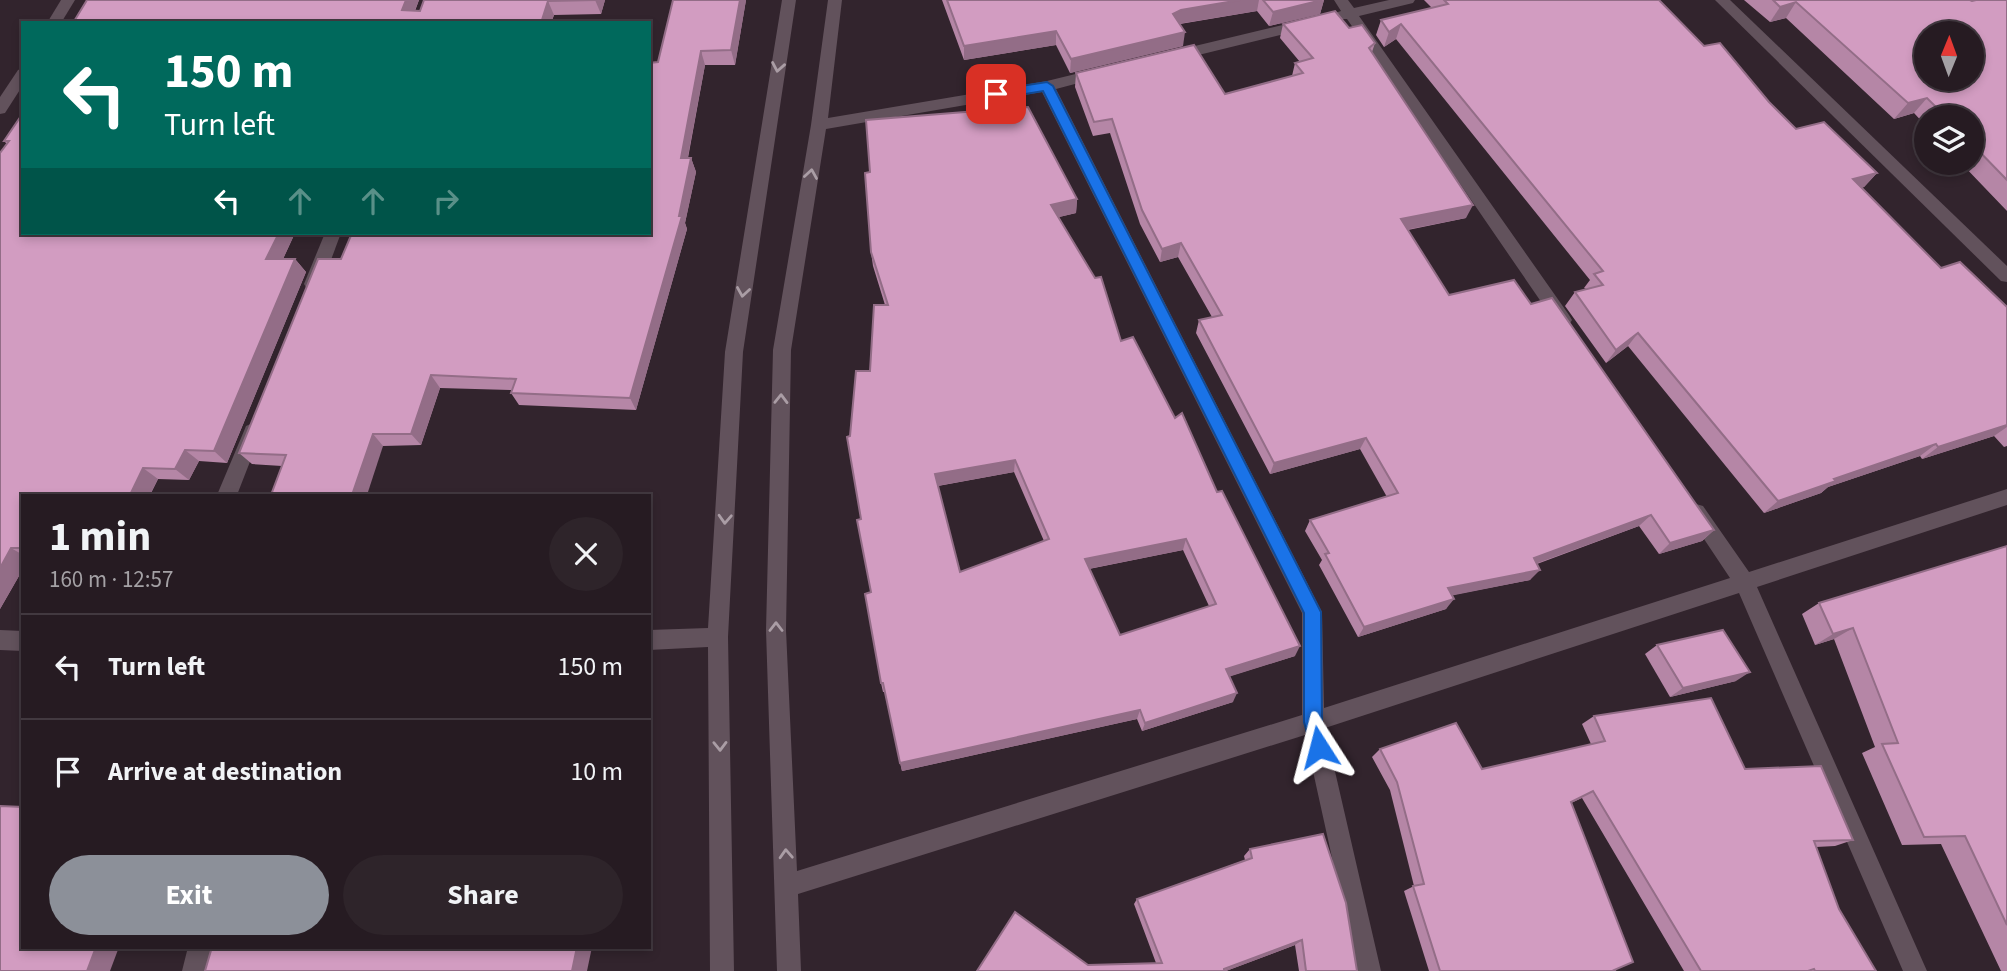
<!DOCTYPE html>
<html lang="en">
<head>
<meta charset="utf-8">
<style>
  :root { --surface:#261b22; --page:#2e242a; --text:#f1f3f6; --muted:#a4a1a5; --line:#423940; --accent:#8c9099 }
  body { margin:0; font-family:"Source Sans 3",sans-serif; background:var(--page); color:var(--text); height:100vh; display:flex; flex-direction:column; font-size:26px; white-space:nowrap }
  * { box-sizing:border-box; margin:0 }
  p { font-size:23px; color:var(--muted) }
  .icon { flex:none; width:38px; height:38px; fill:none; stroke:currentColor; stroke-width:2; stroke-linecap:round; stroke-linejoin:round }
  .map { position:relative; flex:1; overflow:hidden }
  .drawer { position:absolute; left:21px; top:494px; width:630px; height:455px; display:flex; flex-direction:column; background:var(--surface); border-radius:0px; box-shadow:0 4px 10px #0003,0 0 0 2px var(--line) }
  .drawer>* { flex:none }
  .guide { position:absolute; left:21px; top:21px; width:630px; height:214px; border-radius:0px; box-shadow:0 4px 10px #0003,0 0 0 2px var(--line); background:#00695c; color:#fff; overflow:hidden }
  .needle { width:46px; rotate:1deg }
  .fabs { position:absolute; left:1914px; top:21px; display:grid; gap:14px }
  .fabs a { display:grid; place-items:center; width:70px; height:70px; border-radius:50%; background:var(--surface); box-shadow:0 4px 10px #0003,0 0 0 2px var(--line); font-size:35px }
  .pin { position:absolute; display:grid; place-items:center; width:60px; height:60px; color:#fff; margin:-30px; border-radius:14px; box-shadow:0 4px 10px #0006 }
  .me { position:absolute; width:77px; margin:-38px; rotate:351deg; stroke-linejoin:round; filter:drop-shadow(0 0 5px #0008) }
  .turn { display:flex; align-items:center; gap:24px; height:147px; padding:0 28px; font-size:32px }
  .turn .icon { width:91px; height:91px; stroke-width:2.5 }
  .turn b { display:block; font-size:49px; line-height:60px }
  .lanes { display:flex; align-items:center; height:66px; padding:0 28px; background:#0003; justify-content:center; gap:35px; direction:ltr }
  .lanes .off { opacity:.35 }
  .round { display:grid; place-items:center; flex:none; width:74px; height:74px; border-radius:37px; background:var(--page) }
  .head { display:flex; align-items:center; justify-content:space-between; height:119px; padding:0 28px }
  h1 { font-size:42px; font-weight:700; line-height:52px }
  .button { display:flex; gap:14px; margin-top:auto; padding:14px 28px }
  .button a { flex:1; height:80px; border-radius:42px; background:var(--accent); color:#fff; font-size:28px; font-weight:700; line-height:80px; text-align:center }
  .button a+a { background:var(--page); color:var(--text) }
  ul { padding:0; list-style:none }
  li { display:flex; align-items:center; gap:21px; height:105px; padding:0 28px; border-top:2px solid var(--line) }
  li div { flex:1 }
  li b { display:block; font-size:26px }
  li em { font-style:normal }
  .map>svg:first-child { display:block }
</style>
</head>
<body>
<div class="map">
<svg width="2007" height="971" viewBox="0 0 2007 971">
  <rect width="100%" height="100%" fill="#32242d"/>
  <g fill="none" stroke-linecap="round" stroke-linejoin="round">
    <!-- minor -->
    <g fill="#62525c" fill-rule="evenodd">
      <polygon points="61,0 75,0 61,23 47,23"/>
      <polygon points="782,0 796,0 743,352 728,637 734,971 710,971 708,647 649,650 649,630 708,628 725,352"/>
      <path d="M828,0H842L828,118L1047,81L1100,68L1105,70L1107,73L1105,76L1056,89L1322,612L1324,708L1730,578L1686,512L1689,506L1696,504L1703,506L1749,572L2007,489V505L1757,587L1927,971H1903L1739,593L1325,728L1381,971H1357L1305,735L798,894L801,971H777L766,630L773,350L811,125ZM1042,92L1302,613V715L797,871L786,630L791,350L826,129Z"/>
      <polygon points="1334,0 1348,0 1354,8 1389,0 1415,0 1413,3 1359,16 1569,315 1572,320 1569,325 1557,325 1347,19 1335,19 1335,13 1341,11"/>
      <polygon points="1715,0 1730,0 2007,266 2007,282 2001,281"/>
      <polygon points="1308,19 1313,21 1315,24 1313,27 1174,61 1167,56 1174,51"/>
      <polygon points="23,68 23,85 5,113 0,114 0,97 18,70"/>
      <polygon points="325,233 341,233 322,284 319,289 307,289 304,284"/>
      <polygon points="253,423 260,426 262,431 237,495 217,495 244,431 246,426"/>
      <polygon points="0,630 23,631 23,651 0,650"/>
      <polygon points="188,947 212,947 206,971 182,971"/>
    </g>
  </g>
  <!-- wall -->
  <g fill="#b586a6" fill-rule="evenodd">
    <polygon points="87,0 419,0 415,11 420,11 424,0 605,0 601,14 554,15 551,23 73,23"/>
    <polygon points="673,0 746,0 735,65 705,65 688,158 691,158 696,172 685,223 687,229 636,410 519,405 511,393 512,390 440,388 421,445 383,446 282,466 252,464 239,453 341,259 649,233 658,62"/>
    <polygon points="942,0 1324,0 1320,14 1269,26 1257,11 1180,24 1183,46 1070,73 1056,45 964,60"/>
    <polygon points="1424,0 1659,0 1704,46 1769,102 1796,129 1877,173 1864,187 1861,188 1941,268 2007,307 2007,446 2004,447 1994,436 1922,459 1920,456 1828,487 1821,493 1764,513 1628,346 1606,363 1565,306 1575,292 1586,289 1584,288 1590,280 1396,39 1384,47 1376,35 1381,20 1432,8"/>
    <polygon points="1744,0 1970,0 1972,1 2007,0 2007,211 1961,163 1972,163 1972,117 1927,117 1927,127 1914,113 1894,119 1786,18 1770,22"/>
    <polygon points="1283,24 1349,28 1375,43 1372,52 1466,218 1408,230 1449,295 1531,304 1714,530 1702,541 1659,554 1639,526 1537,564 1530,580 1452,595 1446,609 1358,637 1319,565 1322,560 1305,531 1310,520 1387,497 1360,449 1270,474 1196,333 1199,320 1212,317 1178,257 1160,262 1140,224 1110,133 1093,136 1075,87 1076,73 1225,94 1292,76 1295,63 1300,62 1280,38"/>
    <polygon points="23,113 295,233 283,259 295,259 306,272 227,463 199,461 189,480 158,479 150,495 23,495 23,569 0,609 0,153 7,144 4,141"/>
    <path d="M1077,199L1076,213L1059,217L1121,341L1175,418L1217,492L1295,656L1230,676L1233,702L1142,731L1137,719L902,771L885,692H883L881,683L871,592L850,436L870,371L885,305L873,266L871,252ZM1014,472L1044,541L960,572L938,486ZM1183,550L1209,606L1120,635L1089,569Z"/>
    <polygon points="2007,546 2007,971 2001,971 1941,844 1902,845 1862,753 1875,747 1834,639 1815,645 1802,614 1819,603"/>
    <polygon points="1657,645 1736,681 1670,697 1645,654"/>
    <polygon points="1594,716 1745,769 1853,840 1835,846 1816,847 1839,909 1876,971 1684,971 1582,798 1571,803 1615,971 1429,971 1404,891 1414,886 1390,790 1372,757 1380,749 1482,769 1591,744 1582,724"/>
    <polygon points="1250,849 1357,971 1299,971 1295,945 1226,971 977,971 1156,963 1134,904 1137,899 1245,860 1244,856"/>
  </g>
  <!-- shaded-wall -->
  <g fill="#936d87">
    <polygon points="406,0 419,0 410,23 402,10"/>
    <polygon points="595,0 605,0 601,14"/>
    <polygon points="740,0 746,0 735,65 731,50"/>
    <polygon points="1240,0 1259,0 1257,11 1178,24 1173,14 1181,10"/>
    <polygon points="1324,0 1320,14 1269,26 1273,12"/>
    <polygon points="548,1 554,15 551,23 541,23"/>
    <polygon points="1796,2 1786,18 1770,22 1780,7"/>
    <polygon points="1401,24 1396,39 1384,47 1389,32"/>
    <polygon points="1056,31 1056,45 964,60 964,46"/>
    <polygon points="1185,32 1183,46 1070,73 1071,59"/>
    <polygon points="701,51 705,65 685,172 681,158"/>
    <polygon points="1927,98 1914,113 1894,119 1908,103"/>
    <polygon points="691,158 696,172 685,223 687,229 636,410 630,398 679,216"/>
    <polygon points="1877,173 1864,187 1841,194 1853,179"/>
    <polygon points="1077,199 1076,213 1051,219 1051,205"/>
    <polygon points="1473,205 1466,218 1395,232 1401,219"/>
    <polygon points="279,233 295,233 277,272 266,259"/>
    <polygon points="1181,243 1178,257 1160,262 1162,249"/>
    <polygon points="295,259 306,272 227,463 214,451"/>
    <polygon points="1638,333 1628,346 1606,363 1616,350"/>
    <polygon points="431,375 440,388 421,445 411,434"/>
    <polygon points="2007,425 2007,427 1994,436 1922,459 1938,447"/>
    <polygon points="373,434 383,446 367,495 352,495"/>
    <polygon points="1366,438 1360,449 1270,474 1274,463"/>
    <polygon points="1936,444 1920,456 1828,487 1821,493 1764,513 1778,501 1834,479"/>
    <polygon points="185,450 199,461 189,480 175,469"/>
    <polygon points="1015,460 1014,472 937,486 935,474"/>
    <polygon points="143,468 158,479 150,495 130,495"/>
    <polygon points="1651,515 1639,526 1524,568 1534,558"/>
    <polygon points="1714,530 1702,541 1659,554 1670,543"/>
    <polygon points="1186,539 1183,550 1083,570 1085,559"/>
    <polygon points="11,548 23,555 23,569 0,609 0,568"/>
    <polygon points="1540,570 1530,580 1440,598 1448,588"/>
    <polygon points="1454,599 1446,609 1358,637 1364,627"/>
    <polygon points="1853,628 1834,639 1815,645 1833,634"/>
    <polygon points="1300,646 1295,656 1222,679 1226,669"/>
    <polygon points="1750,672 1736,681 1670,697 1683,688"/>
    <polygon points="1237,693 1233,702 1142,731 1145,723"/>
    <polygon points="1140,710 1137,719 902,771 900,763"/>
    <polygon points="1302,940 1295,945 1226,971 1222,971"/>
    <polygon points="96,947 119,947 110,971 87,971"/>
    <polygon points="577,947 592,947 587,971 572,971"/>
  </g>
  <!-- building -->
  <g fill="#d29cc1" stroke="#936d87" stroke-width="2" fill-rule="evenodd">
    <polygon points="87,0 406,0 402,10 420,11 424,0 596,0 548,1 541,23 73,23"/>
    <polygon points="673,0 740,0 731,50 701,51 681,158 691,158 679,216 682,216 630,398 511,393 516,379 431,375 411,434 373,434 352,495 271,495 286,455 239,453 318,259 341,259 352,233 649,233 649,63 658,62"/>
    <polygon points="947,0 1240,0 1181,10 1173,14 1185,32 1071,59 1056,31 964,46"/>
    <polygon points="1263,0 1322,0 1273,12"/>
    <polygon points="1444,0 1659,0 1704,46 1720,43 1769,102 1796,129 1824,122 1877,173 1853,179 1941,268 1960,262 2007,307 2007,425 1938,447 1936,444 1834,479 1836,481 1778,501 1638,333 1616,350 1575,292 1603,285 1594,274 1603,271 1401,24 1389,32 1381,20 1448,4"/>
    <path d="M1773,0H1970L1972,1L1976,0H2007V180L1972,144V117H1946L1927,98L1908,103L1796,2L1780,7ZM1927,33H1972V79H1927Z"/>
    <polygon points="1335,11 1349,28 1362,25 1375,43 1369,48 1473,205 1401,219 1449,295 1514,280 1531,304 1552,298 1714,530 1670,543 1651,515 1534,558 1540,570 1448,588 1454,599 1364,627 1325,554 1329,553 1310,520 1398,493 1366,438 1274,463 1199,320 1222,315 1181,243 1162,249 1142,210 1112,119 1094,122 1076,73 1194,45 1225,94 1303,73 1295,63 1313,58 1283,24"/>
    <path d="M1028,107L1077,199L1051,205L1095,278L1101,277L1121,341L1133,337L1175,418L1182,413L1217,492L1222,491L1300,646L1226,669L1237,693L1145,723L1140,710L900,763L883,683H881L865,594L871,592L857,520L861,519L847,437L850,436L856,371H870L874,305H888L871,252L865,173L870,172L866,120ZM1015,460L1049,539L960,572L935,474ZM1186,539L1216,604L1120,635L1085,559Z"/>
    <polygon points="23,113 23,233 279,233 266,259 295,259 214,451 185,450 175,469 143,468 130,495 23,495 23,548 11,548 0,568 0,153 9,141 4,141"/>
    <polygon points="2007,546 2007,925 1965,836 1924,837 1882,744 1898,743 1853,628 1833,634 1819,603"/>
    <polygon points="1723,630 1750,672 1683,688 1657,645"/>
    <polygon points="1711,698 1745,769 1821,766 1853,840 1814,841 1839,909 1876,971 1815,971 1814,969 1808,971 1701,971 1593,791 1571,802 1633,962 1614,970 1615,971 1440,971 1413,886 1424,884 1397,782 1380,749 1456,723 1482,769 1605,741 1594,716"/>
    <polygon points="0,806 23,807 23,947 96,947 87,971 0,971"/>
    <polygon points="1323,834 1346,903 1357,971 1306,971 1302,940 1224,969 1224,971 977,971 1015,912 1088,965 1162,963 1137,899 1252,858 1250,849"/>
    <polygon points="212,947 577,947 572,971 205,971"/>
  </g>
  <!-- one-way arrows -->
  <defs><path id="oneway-chevron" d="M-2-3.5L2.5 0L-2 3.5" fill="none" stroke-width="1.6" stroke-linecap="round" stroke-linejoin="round" transform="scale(1.75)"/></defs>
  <g stroke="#aa9da5">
    <use href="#oneway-chevron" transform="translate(778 67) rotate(100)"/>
    <use href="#oneway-chevron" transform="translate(811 174) rotate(-81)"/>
    <use href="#oneway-chevron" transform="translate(743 292) rotate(99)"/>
    <use href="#oneway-chevron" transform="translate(781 399) rotate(-89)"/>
    <use href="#oneway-chevron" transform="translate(725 519) rotate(93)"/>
    <use href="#oneway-chevron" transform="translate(776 627) rotate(-90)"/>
    <use href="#oneway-chevron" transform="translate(720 746) rotate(89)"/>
    <use href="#oneway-chevron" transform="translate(786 854) rotate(-93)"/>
  </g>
  <!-- route -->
  <polygon fill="#1a73e8" stroke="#114b97" stroke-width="2" points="1047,82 1053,86 1321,612 1322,722 1328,747 1325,754 1319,756 1313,754 1304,722 1304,613 1043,91 996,99 990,94 996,90"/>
</svg>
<div class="fabs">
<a><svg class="needle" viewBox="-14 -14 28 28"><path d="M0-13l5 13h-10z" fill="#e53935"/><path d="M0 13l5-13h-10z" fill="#a4a1a5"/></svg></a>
<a><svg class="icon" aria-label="layers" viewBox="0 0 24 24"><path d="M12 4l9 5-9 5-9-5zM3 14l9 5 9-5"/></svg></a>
</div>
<div class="pin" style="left:996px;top:94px;background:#d93025"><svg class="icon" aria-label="arrive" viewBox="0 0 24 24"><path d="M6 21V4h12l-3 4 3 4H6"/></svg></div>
<svg class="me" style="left:1319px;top:747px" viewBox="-20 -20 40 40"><path d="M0-17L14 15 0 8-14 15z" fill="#1a73e8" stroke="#fff" stroke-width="4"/></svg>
<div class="guide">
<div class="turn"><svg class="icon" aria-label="left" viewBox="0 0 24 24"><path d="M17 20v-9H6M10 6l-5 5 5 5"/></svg><div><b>150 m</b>Turn left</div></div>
<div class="lanes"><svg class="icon" aria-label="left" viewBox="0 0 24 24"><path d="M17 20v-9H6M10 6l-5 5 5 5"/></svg><svg class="icon off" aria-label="ahead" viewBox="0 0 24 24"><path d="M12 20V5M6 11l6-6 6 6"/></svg><svg class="icon off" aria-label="ahead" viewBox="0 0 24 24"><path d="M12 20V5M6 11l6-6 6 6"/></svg><svg class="icon off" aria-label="right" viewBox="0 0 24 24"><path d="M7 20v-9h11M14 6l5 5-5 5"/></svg></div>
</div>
<section class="drawer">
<div class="head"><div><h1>1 min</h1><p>160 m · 12:57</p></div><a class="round"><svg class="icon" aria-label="close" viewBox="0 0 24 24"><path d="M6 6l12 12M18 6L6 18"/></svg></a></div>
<ul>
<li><svg class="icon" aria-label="left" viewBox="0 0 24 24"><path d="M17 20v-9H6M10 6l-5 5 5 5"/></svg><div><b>Turn left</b></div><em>150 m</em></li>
<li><svg class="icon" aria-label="arrive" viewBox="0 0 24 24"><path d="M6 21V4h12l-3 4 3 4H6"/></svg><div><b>Arrive at destination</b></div><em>10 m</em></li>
</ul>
<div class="button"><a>Exit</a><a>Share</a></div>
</section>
</div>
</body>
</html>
